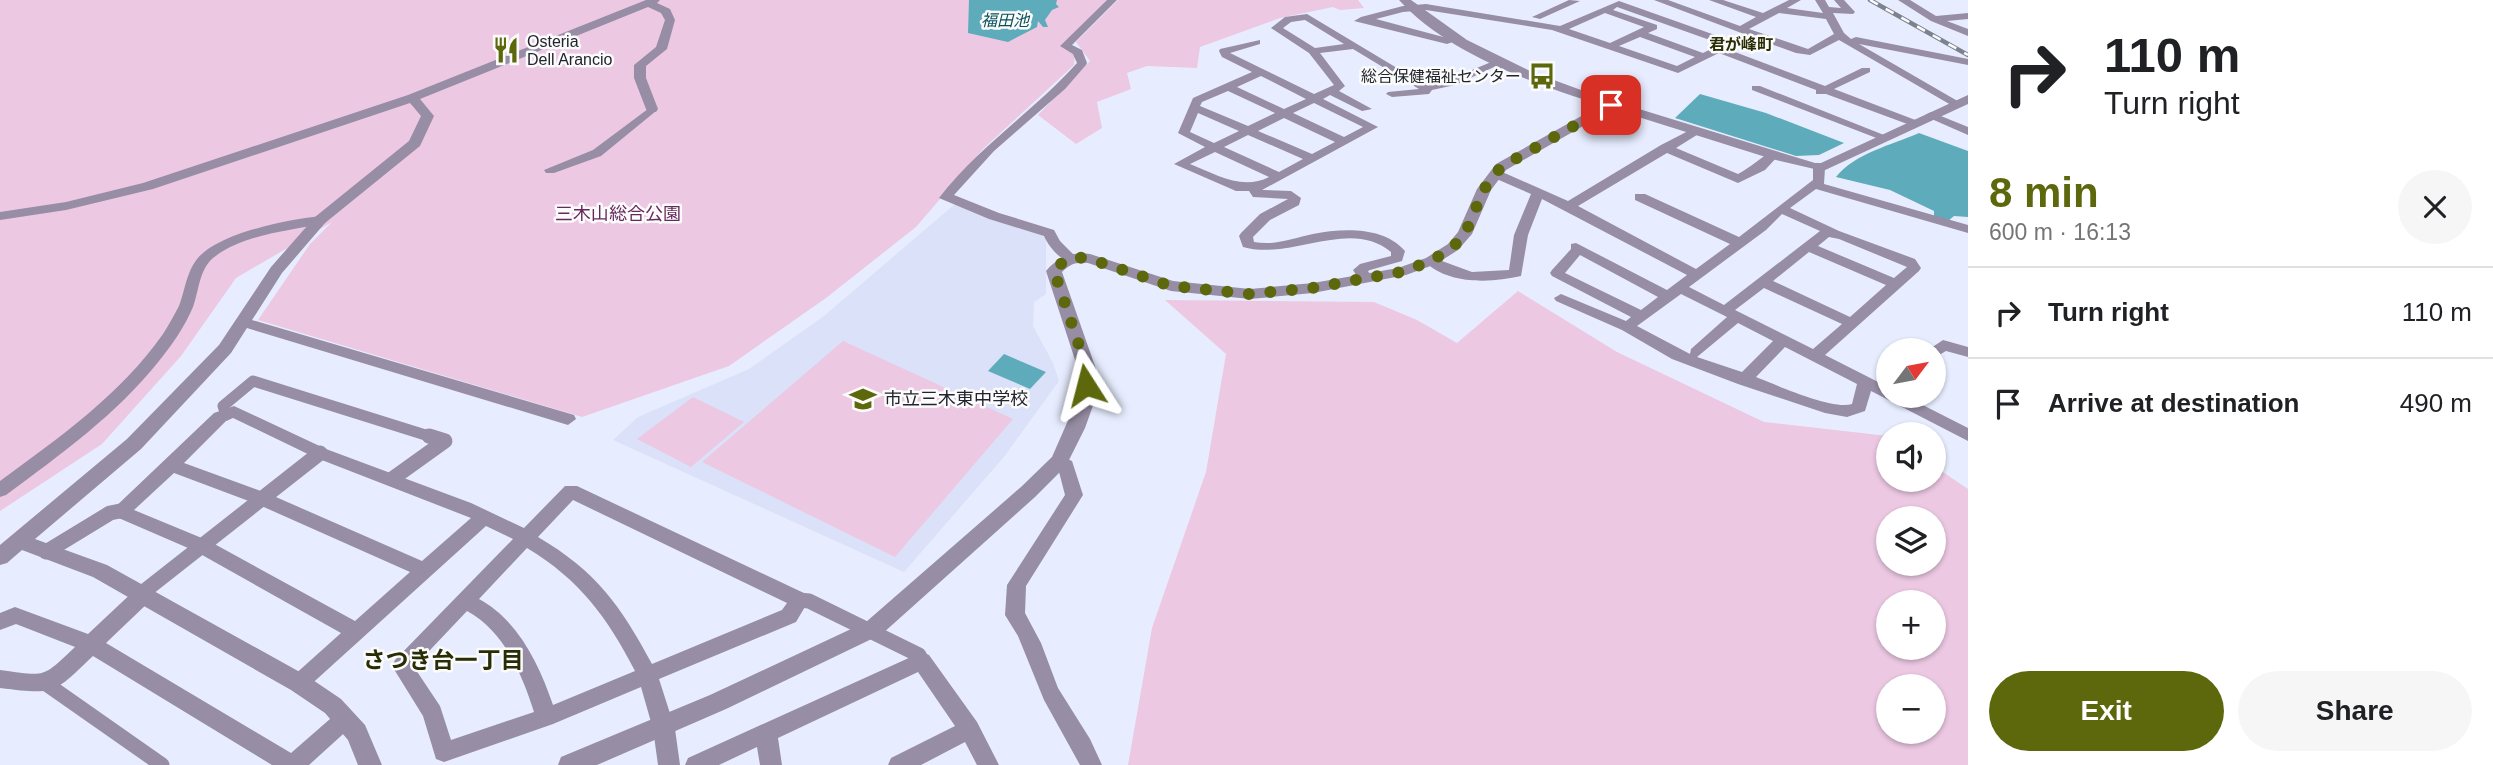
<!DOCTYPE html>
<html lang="en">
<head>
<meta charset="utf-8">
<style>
  :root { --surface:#fff; --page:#f6f6f6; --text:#202124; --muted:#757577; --line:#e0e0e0; --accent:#5d670b }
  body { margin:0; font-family:Arial,"Noto Sans JP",sans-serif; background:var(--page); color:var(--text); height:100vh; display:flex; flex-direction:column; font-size:26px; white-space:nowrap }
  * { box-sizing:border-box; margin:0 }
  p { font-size:23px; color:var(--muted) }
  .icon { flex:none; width:38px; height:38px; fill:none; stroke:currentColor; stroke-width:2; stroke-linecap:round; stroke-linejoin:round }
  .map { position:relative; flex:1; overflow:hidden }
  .details { display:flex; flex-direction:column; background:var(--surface); width:525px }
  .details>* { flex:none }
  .hud { background:#fff; color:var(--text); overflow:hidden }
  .needle { width:46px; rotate:58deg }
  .controls { position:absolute; left:1876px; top:338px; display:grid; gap:14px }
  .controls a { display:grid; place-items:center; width:70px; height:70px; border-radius:50%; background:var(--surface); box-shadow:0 2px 5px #0004; font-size:35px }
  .pin { position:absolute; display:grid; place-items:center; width:60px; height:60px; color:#fff; margin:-30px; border-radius:14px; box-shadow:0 4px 10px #0006 }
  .me { position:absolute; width:77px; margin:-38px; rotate:351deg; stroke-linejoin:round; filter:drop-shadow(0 0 5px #0008) }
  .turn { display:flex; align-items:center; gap:24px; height:147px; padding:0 21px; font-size:32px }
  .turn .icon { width:91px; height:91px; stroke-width:2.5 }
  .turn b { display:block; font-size:49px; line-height:60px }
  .round { display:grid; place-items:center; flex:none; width:74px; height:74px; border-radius:37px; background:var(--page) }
  .summary { display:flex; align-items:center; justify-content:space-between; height:119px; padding:0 21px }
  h1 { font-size:42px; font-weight:700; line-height:52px; color:var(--accent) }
  .cta { display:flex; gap:14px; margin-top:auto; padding:14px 21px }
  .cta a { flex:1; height:80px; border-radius:42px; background:var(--accent); color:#fff; font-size:28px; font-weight:700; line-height:80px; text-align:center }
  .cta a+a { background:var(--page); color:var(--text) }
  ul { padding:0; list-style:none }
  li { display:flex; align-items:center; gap:21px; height:91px; padding:0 21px; border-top:2px solid var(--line) }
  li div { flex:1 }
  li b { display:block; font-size:26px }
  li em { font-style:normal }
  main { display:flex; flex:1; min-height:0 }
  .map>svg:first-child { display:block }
</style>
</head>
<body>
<main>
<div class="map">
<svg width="1968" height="765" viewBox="0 0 1968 765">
  <rect width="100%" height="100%" fill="#e7edff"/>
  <!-- built -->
  <polygon fill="#dae1f9" points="955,204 1046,237 1046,294 1034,302 1033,326 1053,363 1059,381 1003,458 904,572 613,440 638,417 749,369 824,316"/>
  <!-- green -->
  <g fill="#ecc8e3" fill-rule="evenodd">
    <polygon points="0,0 1107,0 1061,45 1075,54 1074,65 983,149 916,227 826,298 729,366 582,417 258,320 310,244 332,222 236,278 181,356 102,444 0,511"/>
    <polygon points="1118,0 1358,0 1364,8 1340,10 1333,7 1280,18 1200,47 1197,68 1147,66 1127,73 1131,89 1097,102 1102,128 1076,144 1038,115 1090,61 1076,42"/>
    <path d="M1518,291L1617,352L1764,422L1888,436V480H1934V466L1968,489V765H1128L1152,628L1206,472L1226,354L1165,300L1374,302L1417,320L1457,343ZM1888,518H1934V564H1888ZM1888,602H1934V648H1888ZM1888,686H1934V732H1888Z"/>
    <polygon points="843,341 1013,419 895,557 702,462"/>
    <polygon points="693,397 744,422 691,467 637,439"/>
  </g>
  <!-- water -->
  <g fill="#5eacbb">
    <polygon points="969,0 1057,0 1056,4 1059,7 1052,10 1045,20 1048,27 1043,27 1038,21 1037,27 1008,42 968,33"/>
    <polygon points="1700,94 1766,113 1844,143 1819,155 1796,156 1675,118"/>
    <path d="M1919,133L1968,151V217L1954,216L1948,221L1934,217V211L1890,190L1836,177C1855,153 1892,145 1919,133Z"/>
    <polygon points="1004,354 1046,372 1030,389 988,371"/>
  </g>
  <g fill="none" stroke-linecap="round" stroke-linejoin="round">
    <!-- pedestrian-far1 -->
    <polyline stroke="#978da4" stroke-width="11" points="226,415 223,406 253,381 435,438"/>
    <!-- pedestrian -->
    <g stroke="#978da4" stroke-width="15">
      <polyline points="392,479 445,441 429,436"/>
      <polyline points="46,552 110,513 120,511"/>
      <polyline points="142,593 320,453"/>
      <polyline points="799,600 809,601 919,655 922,661"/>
      <polyline points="45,683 162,765"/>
    </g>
    <!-- minor -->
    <g fill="#978da4" fill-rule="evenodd">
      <path d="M1107,0H1117L1072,45L1082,50L1087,63L1086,65L1065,89L994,151L954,195L999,213L1054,230L1060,241L1078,259L1071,263C1059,259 1049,247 1044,236L989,219L939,198C979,146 1034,111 1077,63L1073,54L1060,46Z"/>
      <polygon points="1569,0 1580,1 1540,19 1532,17"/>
      <path d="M1654,0H1668L1740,26L1756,17L1709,0H1723L1763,13L1789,0H1801L1787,8L1823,13L1815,0H1825L1829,7L1841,8L1834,0H1844L1855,12L1853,14L1833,13L1844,33L1851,39L1856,37L1968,59V65L1859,44L1961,103L1951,105L1839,40L1810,55L1796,53L1754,38L1727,49L1825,86L1862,68H1870V72L1834,89L1918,121V125H1910L1826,94H1816V90L1719,53L1678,73L1552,30L1426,10L1403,12L1376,19L1447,38L1456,36L1461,39L1447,44L1354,21L1361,17L1403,6L1426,4L1560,26L1619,1L1729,40L1744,34ZM1617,7L1721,44L1703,53L1648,33L1657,29V25L1613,10ZM1605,13L1644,27L1610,43L1569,29ZM1779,13L1826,19L1834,34L1808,49L1749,29ZM1640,37L1695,57L1677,66L1619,46Z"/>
      <polygon points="1898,0 1910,0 1936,16 1968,13 1968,19 1947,21 1968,29 1968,36 1931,21"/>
      <path d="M1307,14L1422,83L1448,80L1496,60L1505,62L1455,85L1432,90L1429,94L1392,97L1386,94L1388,92L1419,89L1353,49L1320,53L1345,86L1339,91L1372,109L1362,111L1330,95L1323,99L1378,127L1262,190L1291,191L1301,198L1299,205L1270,220L1253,237L1254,242C1275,246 1293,238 1313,234C1342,228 1384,226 1405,251L1402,261L1370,270L1368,271L1372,278L1365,282L1360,281L1353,270L1360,264L1391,256V252C1350,217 1291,261 1243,247L1239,236L1241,233L1260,214L1288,199L1253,197L1249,191H1236L1174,164L1205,147L1178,133L1193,98L1252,72L1222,57L1219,51L1220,49L1260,40V44L1230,53L1314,94L1334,85L1309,53L1271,28L1285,17ZM1305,20L1344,44L1315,48L1283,28L1291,22ZM1261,76L1306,99L1284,109L1237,87ZM1228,91L1275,113L1248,126L1200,106L1202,102ZM1314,103L1363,127L1344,137L1293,113ZM1198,113L1239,131L1214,143L1190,132ZM1284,118L1335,142L1312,154L1258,131ZM1248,135L1303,159L1279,172L1224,147ZM1215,152L1269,177C1242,191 1216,174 1190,164Z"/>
      <polygon points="1752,86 1760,86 1889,137 1887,139 1879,139 1752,90"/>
      <polygon points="652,106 656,107 656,111 601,156 554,173 546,173 544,170 593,150"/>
      <polygon points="1931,112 1968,127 1968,135 1927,117 1925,115"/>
      <path d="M1696,127L1702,131L1700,133L1676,148L1738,174C1750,168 1762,156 1773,151L1779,155L1765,170L1738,183L1667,153L1578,206L1696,269L1730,244L1635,200V194H1645L1739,237L1813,180V168L1819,164L1825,168L1824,184L1968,225V233L1816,189L1790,208L1839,231L1915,259L1921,268L1919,271L1825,355L1888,387V396H1905L1968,428V441L1871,391L1865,411L1847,417L1825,413L1738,384L1672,359L1622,330L1556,301L1554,298L1561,294L1626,321L1631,317L1552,276L1550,273L1552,270L1571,249V244L1576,243L1667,290L1687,275L1542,199L1528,235L1521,276C1491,283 1448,285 1424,261L1431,257L1472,272L1509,270L1514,235L1531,194L1492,177V171H1500L1568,201L1661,145ZM1782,214L1820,231L1724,305L1689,287L1766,230ZM1829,237L1839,239L1907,267L1894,278L1818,246ZM1809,252L1886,285L1850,317L1773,281ZM1580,255L1658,297L1641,310L1565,273ZM1764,288L1842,324L1813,349L1735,310ZM1681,294L1727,317L1691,349L1690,354L1637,326ZM1738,323L1773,341L1742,372L1697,357ZM1785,347L1857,384L1852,404C1831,410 1777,385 1756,377Z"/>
      <path d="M320,216L327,220L325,223C289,231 243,234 213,258C199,270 199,291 193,307C185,326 172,345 159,361C117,414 60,455 6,495L0,497V481C59,438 121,394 163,334C169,325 174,315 179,306C186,288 187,266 203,253C229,231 287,220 320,216Z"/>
      <polygon points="242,317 574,415 576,419 568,425 237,325 235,322 237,319"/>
      <polygon points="1943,340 1968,347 1968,357 1946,351 1934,358 1934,350 1928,350"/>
      <path d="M234,406L326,449L471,503L524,528L565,486H577L806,594L809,600L796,622L659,679L675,729L680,765H658L653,729L641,687L553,724L444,762L436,759L423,716L392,666L395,660L513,539L486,526L306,689L299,692L292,689L289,683L292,677L341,633L195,551L114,516L111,511L214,413ZM233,418L314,457L471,518L422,561L269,494L184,463L226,421ZM174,473L257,504L410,572L355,621L209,541L134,510ZM573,500L787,603L782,610L652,664C621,606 596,571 538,537ZM527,548C580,580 607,617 635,671L553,705C539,664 518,620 479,599ZM467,611C504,631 522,674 534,712L451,740L440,706L414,667Z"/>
      <polygon points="1059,455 1072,461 1083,495 1026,586 1025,613 1041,643 1058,688 1090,739 1102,765 1080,765 1044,700 1018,636 1005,615 1007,585 1065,495 1058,468 1050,461 1053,457"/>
      <path d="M144,586L151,588L154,594L151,600L106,643L291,753L338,712L345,709L352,712L356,719L352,726L309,765H272L93,656C53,694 56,695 0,688V670C47,676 41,679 75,647L16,624L0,630V613L15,607L88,634L137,588Z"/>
      <polygon points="922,652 929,655 977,722 999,765 977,765 965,742 921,765 888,765 891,758 955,726 918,672 778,738 782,765 760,765 757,747 719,765 685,765 688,758"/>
    </g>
    <!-- tertiary -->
    <g fill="#978da4" fill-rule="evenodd">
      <polygon points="646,0 660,0 657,3 670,9 675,20 667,49 646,66 646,78 658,109 656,112 648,112 646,109 634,78 634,65 656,47 665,20 661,13 648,7 420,99 434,116 420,146 325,223 282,273 231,353 141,449 35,539 107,565 307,676 341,699 365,725 382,765 358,765 348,740 337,727 325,713 291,690 93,577 22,550 7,563 0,565 0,545 127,439 219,345 271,267 315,217 409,141 421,116 410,103 153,189 66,210 0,220 0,212 66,202 143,183 408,95"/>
      <path d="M1399,0H1411L1467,40L1532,72L1600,97L1815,163H1821L1968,95V104L1823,171L1772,159L1613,109L1506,170L1491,190L1472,234L1458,250L1436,264L1406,275L1313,293L1250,299L1171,291L1088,263C1076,262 1071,263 1062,272L1096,369L1095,400L1085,428L1066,466L1035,497L882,634L726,709L597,765H558L561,757L710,695L866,622L1021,487L1052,457L1077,400L1078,369L1046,271C1059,256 1071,252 1090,254L1173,281L1250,289L1313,283L1398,268L1426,258L1448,244L1458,232L1477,189L1496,164L1601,105C1534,84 1447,53 1399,0Z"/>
    </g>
    <!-- rail casing -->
    <g stroke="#7e828f" stroke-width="4.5">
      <polyline id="rail" points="1870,0 1968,55"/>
    </g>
    <!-- rail -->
    <use href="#rail" stroke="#fbfbfb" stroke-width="2.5" stroke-dasharray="9" stroke-linecap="butt"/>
  </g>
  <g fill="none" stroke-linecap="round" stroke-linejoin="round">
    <!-- route -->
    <polyline stroke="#5d670b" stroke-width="12" stroke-dasharray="0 21.6" points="1086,385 1087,369 1054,271 1064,261 1076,257 1090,259 1171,286 1250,294 1312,288 1401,272 1431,261 1453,247 1465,234 1484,189 1501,167 1611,105"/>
  </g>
  <!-- icons -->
  <defs>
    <g id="restaurant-bare" transform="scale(2.1)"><path d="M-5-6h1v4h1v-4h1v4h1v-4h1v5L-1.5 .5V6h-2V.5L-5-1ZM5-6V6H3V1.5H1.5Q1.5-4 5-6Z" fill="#5d670b" stroke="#fbfbfb" stroke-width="2.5" paint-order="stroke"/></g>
    <g id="bus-bare" transform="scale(2.1)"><path d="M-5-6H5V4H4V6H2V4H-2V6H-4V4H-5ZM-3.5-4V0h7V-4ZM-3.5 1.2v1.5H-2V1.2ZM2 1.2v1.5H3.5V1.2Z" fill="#5d670b" stroke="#fbfbfb" stroke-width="2.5" paint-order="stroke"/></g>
    <g id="school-bare" transform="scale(2.1)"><path d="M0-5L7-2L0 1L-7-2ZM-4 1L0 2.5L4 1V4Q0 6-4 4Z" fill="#5d670b" stroke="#fbfbfb" stroke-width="2.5" paint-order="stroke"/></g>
  </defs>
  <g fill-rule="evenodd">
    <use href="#restaurant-bare" x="506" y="50"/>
    <use href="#bus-bare" x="1542" y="76"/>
    <use href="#school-bare" x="863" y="399"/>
  </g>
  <g text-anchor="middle" stroke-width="5" stroke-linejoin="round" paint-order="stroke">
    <!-- far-water labels -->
    <g font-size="16" font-style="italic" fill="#07505a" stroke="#fbfbfb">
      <text x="1005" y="26">福田池</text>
    </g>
    <!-- far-poi labels -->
    <g font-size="16" fill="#22242d" stroke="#fbfbfb" text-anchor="start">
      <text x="527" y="47">Osteria<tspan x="527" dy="18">Dell Arancio</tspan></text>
      <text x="1521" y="82" text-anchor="end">総合保健福祉センター</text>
    </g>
    <!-- far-neighbourhood labels -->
    <g font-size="16" font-weight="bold" fill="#282d05" stroke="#fbfbfb">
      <text x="1741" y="50">君が峰町</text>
    </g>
    <!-- park labels -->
    <g font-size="18" fill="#67295b" stroke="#fbfbfb">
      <text x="618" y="220">三木山総合公園</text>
    </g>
    <!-- poi labels -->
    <g font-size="18" fill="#22242d" stroke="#fbfbfb" text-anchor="start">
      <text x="884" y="405">市立三木東中学校</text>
    </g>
    <!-- near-neighbourhood labels -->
    <g font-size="23" font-weight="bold" fill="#282d05" stroke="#fbfbfb">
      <text x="443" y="668">さつき台一丁目</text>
    </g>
  </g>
</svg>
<div class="controls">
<a><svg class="needle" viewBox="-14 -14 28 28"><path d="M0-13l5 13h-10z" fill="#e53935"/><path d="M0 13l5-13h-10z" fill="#757577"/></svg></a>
<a><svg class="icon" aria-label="sound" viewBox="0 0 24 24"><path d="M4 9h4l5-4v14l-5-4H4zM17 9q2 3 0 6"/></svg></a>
<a><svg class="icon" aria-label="layers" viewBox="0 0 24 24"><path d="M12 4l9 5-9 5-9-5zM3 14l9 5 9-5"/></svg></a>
<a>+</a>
<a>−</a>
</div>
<div class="pin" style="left:1611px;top:105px;background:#d93025"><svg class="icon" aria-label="arrive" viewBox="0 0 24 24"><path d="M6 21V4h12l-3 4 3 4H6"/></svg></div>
<svg class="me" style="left:1086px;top:385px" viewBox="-20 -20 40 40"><path d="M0-17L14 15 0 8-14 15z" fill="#5d670b" stroke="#fff" stroke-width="4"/></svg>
</div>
<section class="details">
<div class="hud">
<div class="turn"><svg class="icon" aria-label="right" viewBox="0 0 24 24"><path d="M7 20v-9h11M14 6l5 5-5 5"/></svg><div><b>110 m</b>Turn right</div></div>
</div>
<div class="summary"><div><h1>8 min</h1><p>600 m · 16:13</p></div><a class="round"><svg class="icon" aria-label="close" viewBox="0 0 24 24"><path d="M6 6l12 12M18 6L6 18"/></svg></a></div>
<ul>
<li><svg class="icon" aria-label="right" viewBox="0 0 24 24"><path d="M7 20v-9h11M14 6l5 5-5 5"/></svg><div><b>Turn right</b></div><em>110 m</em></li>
<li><svg class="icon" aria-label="arrive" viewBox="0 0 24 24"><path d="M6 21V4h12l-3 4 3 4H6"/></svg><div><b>Arrive at destination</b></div><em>490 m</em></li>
</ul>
<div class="cta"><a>Exit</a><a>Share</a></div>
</section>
</main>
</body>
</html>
